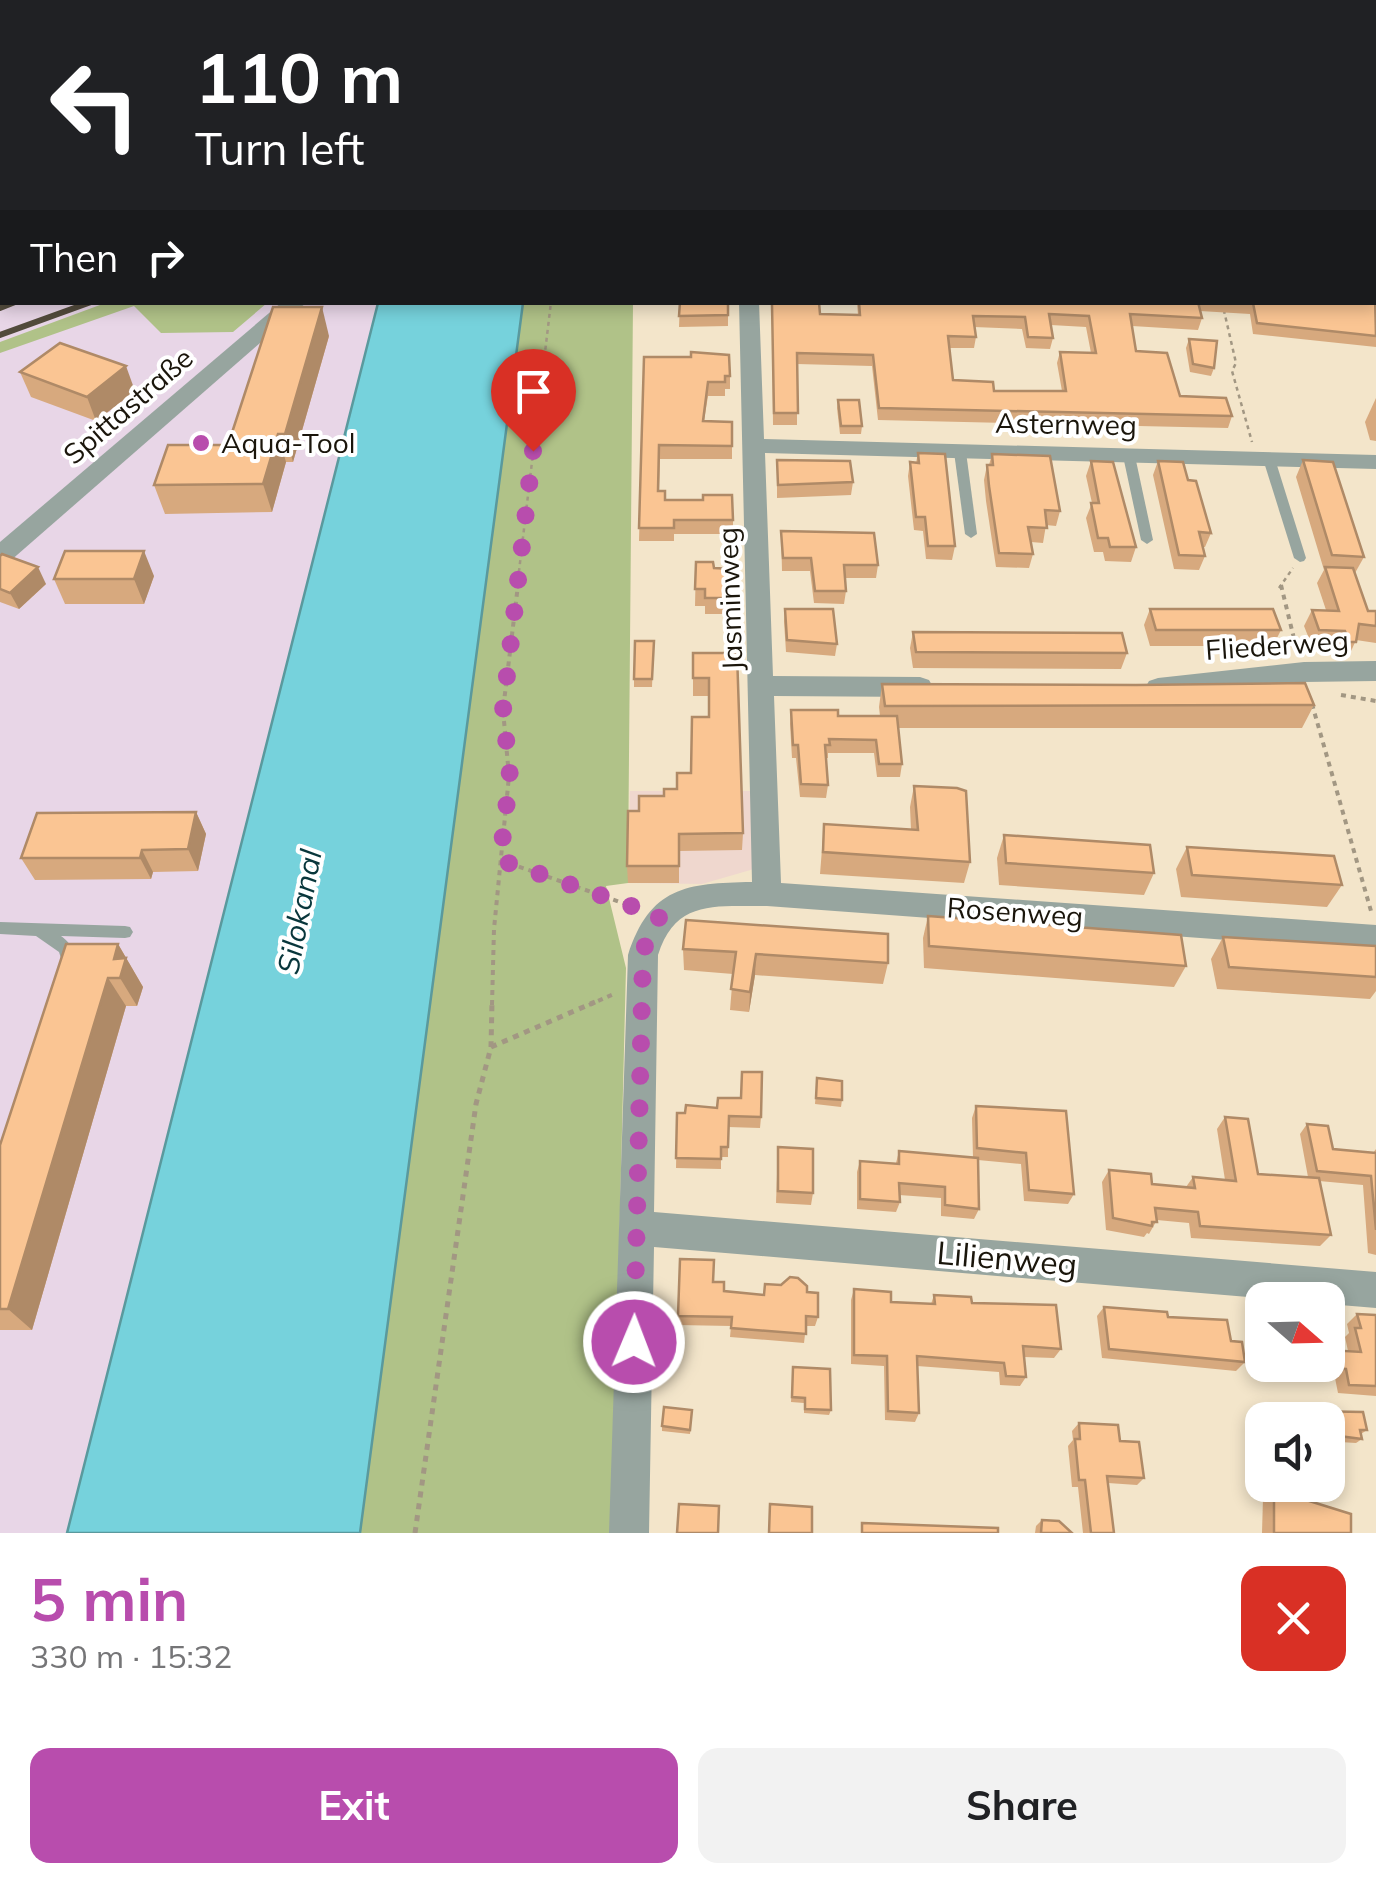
<!DOCTYPE html>
<html lang="en">
<head>
<meta charset="utf-8">
<style>
  :root { --surface:#fff; --page:#f2f2f2; --text:#202124; --muted:#757577; --accent:#b84dad }
  body { margin:0; font-family:Mulish,sans-serif; background:var(--page); color:var(--text); height:100vh; display:flex; flex-direction:column; font-size:38px; white-space:nowrap }
  * { box-sizing:border-box; margin:0 }
  p { font-size:32px; color:var(--muted) }
  .icon { flex:none; width:55px; height:55px; fill:none; stroke:currentColor; stroke-width:2; stroke-linecap:round; stroke-linejoin:round }
  .map { position:relative; height:1533px; overflow:hidden }
  .details { display:flex; flex-direction:column; background:var(--surface); flex:1 }
  .details>* { flex:none }
  .banner { position:absolute; left:0px; top:0px; width:1378px; height:305px; box-shadow:0 5px 15px #0003; background:#202124; color:#fff; overflow:hidden }
  .needle { width:65px; rotate:110deg }
  .controls { position:absolute; left:1245px; top:1282px; display:grid; gap:20px }
  .controls a { display:grid; place-items:center; width:100px; height:100px; border-radius:20px; background:var(--surface); box-shadow:0 5px 15px #0003; font-size:50px }
  .pin { position:absolute; display:grid; place-items:center; width:85px; height:85px; color:#fff; margin:-102px -42px; border-radius:50% 50% 50% 0; rotate:-45deg; box-shadow:0 0 10px #0007 }
  .pin .icon { rotate:45deg }
  .me { position:absolute; width:110px; margin:-55px; rotate:1deg; stroke-linejoin:round; filter:drop-shadow(0 0 8px #0008) }
  .turn { display:flex; align-items:center; gap:35px; height:210px; padding:0 30px; font-size:45px }
  .turn .icon { width:130px; height:130px; stroke-width:2.5 }
  .turn b { display:block; font-size:70px; line-height:85px }
  .then { display:flex; align-items:center; height:95px; padding:0 30px; background:#0003; gap:20px; font-size:38px }
  .round { display:grid; place-items:center; flex:none; width:105px; height:105px; border-radius:20px; background:var(--page) }
  .headline { display:flex; align-items:center; justify-content:space-between; height:170px; padding:0 30px }
  h1 { font-size:60px; font-weight:700; line-height:75px; color:var(--accent) }
  .button { display:flex; gap:20px; margin-top:auto; padding:20px 30px }
  .button a { flex:1; height:115px; border-radius:20px; background:var(--accent); color:#fff; font-size:40px; font-weight:700; line-height:115px; text-align:center }
  .button a+a { background:var(--page); color:var(--text) }
  .map>svg:first-child { display:block }
</style>
</head>
<body>
<div class="map">
<svg width="1376" height="1533" viewBox="0 0 1376 1533">
  <rect width="100%" height="100%" fill="#f3e5ca"/>
  <!-- commercial -->
  <polygon fill="#efd7ce" points="630,791 752,791 754,869 702,884 628,883"/>
  <!-- industrial -->
  <polygon fill="#e8d6e7" points="0,0 425,0 2,2 2,302 378,303 67,1533 0,1533"/>
  <!-- green -->
  <g fill="#b0c288">
    <polygon points="108,302 267,302 267,303 233,332 161,333 134,306 0,353 0,342"/>
    <polygon points="523,303 633,303 628,869 628,883 606,886 626,968 612,1533 360,1533"/>
  </g>
  <!-- water -->
  <polygon fill="#76d2dc" stroke="#5a999d" stroke-width="2.5" points="378,303 523,303 360,1533 67,1533"/>
  <g fill="none" stroke-linecap="round" stroke-linejoin="round">
    <!-- path-far2 -->
    <g stroke="#a29783" stroke-width="2.5" stroke-dasharray="4 4" stroke-linecap="butt">
      <polyline points="809,2 817,0"/>
      <polyline points="1222,302 1236,363 1232,371 1252,442"/>
      <polyline points="517,588 551,302"/>
      <polyline points="1279,588 1293,568"/>
    </g>
    <!-- path-far1 -->
    <g stroke="#a29783" stroke-width="4" stroke-dasharray="5 5" stroke-linecap="butt">
      <polyline points="1281,585 1297,651"/>
      <polyline points="1341,695 1376,701"/>
      <polyline points="1312,704 1371,911"/>
      <polyline points="500,860 637,908"/>
      <polyline points="492,1005 494,929 509,776 503,710 518,585"/>
      <polyline points="589,1005 616,993"/>
    </g>
    <!-- path -->
    <g stroke="#a29783" stroke-width="5" stroke-dasharray="6 6" stroke-linecap="butt">
      <polyline points="491,1047 595,1002"/>
      <polyline points="415,1533 476,1104 491,1047 492,1002"/>
    </g>
    <!-- service -->
    <g fill="#97a59f" fill-rule="evenodd">
      <polygon points="960,448 966,452 977,534 971,538 965,534 954,452"/>
      <polygon points="1129,452 1135,456 1153,540 1147,544 1141,540 1123,456"/>
      <polygon points="1269,455 1275,459 1306,558 1304,561 1300,562 1294,558 1263,459"/>
      <path d="M0,922L125,926L130,927L133,932L130,937L125,938L61,936C72,944 81,957 75,971L70,973L65,971L59,952L36,936L0,934Z"/>
    </g>
    <!-- minor -->
    <g fill="#97a59f" fill-rule="evenodd">
      <polygon points="1119,0 1152,0 1154,2 1118,2"/>
      <path d="M739,302H759L764,439L1376,455V469L765,453L773,676L920,677L929,680L933,687L929,694L920,697L774,696L781,883L1376,925V951L767,906C717,907 676,898 658,955L654,1212L1376,1272V1308L1328,1304V1300H1283L654,1247L649,1533H609L628,955C650,887 686,883 752,882Z"/>
      <polygon points="1376,661 1376,681 1304,682 1158,698 1149,695 1145,688 1149,681 1158,678 1304,662"/>
    </g>
    <!-- tertiary -->
    <polygon fill="#97a59f" fill-rule="evenodd" points="282,302 307,302 9,562 0,565 0,542"/>
    <!-- rail-far1 -->
    <g stroke="#524b3c" stroke-width="5">
      <polyline points="914,2 919,0"/>
      <polyline points="941,2 948,0"/>
    </g>
    <!-- rail -->
    <g stroke="#524b3c" stroke-width="6">
      <polyline points="0,308 15,302"/>
      <polyline points="0,335 91,302"/>
    </g>
  </g>
  <!-- wall -->
  <g fill="#d7a97e" fill-rule="evenodd">
    <path d="M1376,295V347L1253,334L1250,314L1200,311L1202,318L1198,330L1132,326L1136,351L1180,396L1232,416L1228,428L878,420L872,366L797,364V425H773L772,304L819,302L820,314L858,315L857,302H1375ZM1051,325L1086,327L1091,353L1060,352L1057,363L1062,391H994L953,380L949,348H974L976,337L974,327L1022,329L1026,348L1050,349L1053,338Z"/>
    <polygon points="680,302 728,302 728,326 679,327"/>
    <polygon points="329,336 293,462 286,462 272,512 165,514 154,485 228,445"/>
    <polygon points="1189,339 1214,368 1211,376 1190,372 1186,348"/>
    <polygon points="644,357 730,376 730,389 725,389 725,396 708,396 704,421 732,422 732,459 660,459 659,491 665,500 733,520 733,534 674,534 674,541 639,541"/>
    <polygon points="20,372 135,391 96,421 31,397"/>
    <polygon points="1376,398 1376,441 1370,440 1365,422"/>
    <polygon points="838,400 862,426 861,434 840,434 837,408"/>
    <polygon points="918,453 955,546 952,560 926,559 923,531 914,530 908,476 910,462 916,463"/>
    <polygon points="992,454 1060,511 1056,526 1046,525 1043,543 1031,542 1033,554 1029,568 996,567 986,501 984,480 987,465 989,465"/>
    <polygon points="777,460 853,482 851,495 777,498"/>
    <polygon points="1303,460 1364,557 1355,573 1368,611 1376,611 1376,643 1356,640 1348,658 1341,658 1337,646 1312,646 1304,626 1312,610 1326,610 1317,583 1324,570 1296,477"/>
    <polygon points="1091,461 1136,547 1131,562 1105,561 1103,552 1094,552 1086,518 1092,503 1086,476"/>
    <polygon points="1158,461 1211,533 1205,547 1202,547 1205,556 1199,570 1174,569 1153,475"/>
    <polygon points="781,531 878,565 876,578 845,578 846,591 844,604 814,603 810,571 782,571"/>
    <polygon points="0,556 46,584 19,609 0,602"/>
    <polygon points="696,562 714,568 735,598 734,614 705,614 705,606 695,606"/>
    <polygon points="154,576 144,604 65,604 54,579"/>
    <polygon points="785,609 837,644 835,656 786,652 784,621"/>
    <polygon points="1150,609 1281,630 1273,646 1150,646 1144,625"/>
    <polygon points="913,632 1127,653 1121,669 913,668 910,648"/>
    <polygon points="654,641 652,687 634,687 634,679"/>
    <polygon points="693,653 737,653 743,833 742,850 679,851 679,883 628,883 627,866 639,811 677,789 691,773 709,717 709,696 693,696"/>
    <polygon points="882,684 1314,705 1302,728 898,728 902,764 900,777 877,777 874,753 828,753 828,758 826,758 828,785 826,798 800,797 796,758 792,758 790,724 791,710 838,716 880,716 879,707"/>
    <polygon points="914,786 970,862 964,883 820,874 824,824 911,830 910,807"/>
    <polygon points="196,812 206,834 198,871 153,872 151,879 35,880 21,858"/>
    <polygon points="1004,835 1154,873 1144,895 999,885 997,858"/>
    <polygon points="1187,847 1342,885 1327,907 1181,897 1176,869"/>
    <polygon points="928,916 1186,966 1174,987 924,968 923,938"/>
    <polygon points="1223,937 1376,946 1376,991 1370,999 1217,989 1211,959"/>
    <polygon points="118,944 143,987 137,1006 126,1006 32,1330 0,1330 0,1145"/>
    <polygon points="683,949 888,963 883,984 755,975 749,1012 730,1010 733,974 684,970"/>
    <polygon points="817,1078 842,1100 841,1107 815,1104"/>
    <polygon points="976,1106 1074,1194 1068,1204 1024,1201 1021,1164 978,1160 979,1209 974,1219 941,1216 941,1198 899,1195 900,1202 896,1212 857,1209 857,1172 860,1161 896,1163 899,1151 973,1158 972,1118"/>
    <polygon points="677,1113 761,1117 760,1128 728,1127 728,1157 721,1157 721,1169 676,1168"/>
    <polygon points="1225,1117 1258,1174 1308,1177 1300,1134 1307,1124 1333,1149 1373,1153 1376,1149 1376,1255 1368,1253 1363,1185 1319,1181 1331,1235 1320,1246 1191,1238 1189,1223 1157,1220 1149,1234 1147,1233 1144,1237 1106,1230 1102,1182 1109,1170 1152,1184 1186,1187 1193,1177 1225,1180 1217,1129"/>
    <polygon points="778,1147 813,1193 811,1205 776,1203"/>
    <polygon points="713,1282 724,1291 763,1295 765,1284 807,1292 818,1317 815,1326 806,1326 804,1343 730,1337 731,1326 678,1325 678,1316"/>
    <polygon points="854,1289 891,1302 931,1304 934,1295 972,1303 1061,1349 1054,1358 1024,1357 1026,1377 1020,1386 1000,1385 999,1372 917,1366 919,1413 915,1422 885,1420 884,1366 851,1364 851,1300"/>
    <polygon points="1104,1307 1168,1317 1231,1341 1245,1362 1236,1371 1102,1358 1097,1316"/>
    <polygon points="1357,1314 1376,1315 1376,1396 1338,1393 1335,1378 1264,1375 1264,1365 1328,1365 1348,1351 1345,1337 1349,1333 1347,1324"/>
    <polygon points="793,1367 831,1410 829,1415 804,1413 804,1403 791,1402"/>
    <polygon points="692,1410 690,1434 662,1431 662,1426"/>
    <polygon points="1308,1411 1367,1430 1361,1434 1362,1439 1356,1443 1340,1442 1342,1449 1335,1453 1328,1452 1328,1420 1302,1420 1302,1416"/>
    <polygon points="1079,1423 1120,1441 1144,1478 1137,1485 1108,1483 1114,1533 1083,1533 1078,1487 1072,1487 1068,1446 1073,1440 1072,1431"/>
    <polygon points="1274,1490 1351,1533 1262,1533 1263,1498"/>
    <polygon points="1042,1520 1072,1533 1035,1533 1036,1526"/>
  </g>
  <!-- shaded-wall -->
  <g fill="#af8a67">
    <rect x="0" y="176" width="2" height="61"/>
    <polygon points="322,307 329,336 293,462 285,434"/>
    <polygon points="126,366 135,391 96,421 87,397"/>
    <polygon points="278,434 286,462 272,512 263,484"/>
    <polygon points="144,551 154,576 144,604 134,579"/>
    <polygon points="38,567 46,584 19,609 10,593"/>
    <polygon points="196,812 206,834 198,871 188,849"/>
    <polygon points="142,850 153,872 151,879 140,858"/>
    <polygon points="118,944 143,987 137,1006 120,978 114,959"/>
    <polygon points="756,954 755,975 749,1012 750,992"/>
    <polygon points="108,978 126,1006 32,1330 8,1309"/>
  </g>
  <!-- building -->
  <g fill="#fac593" stroke="#af8a67" stroke-width="2.5" fill-rule="evenodd">
    <polygon points="951,0 1081,0 1086,2 944,2"/>
    <polygon points="1147,0 1162,0 1189,2 1147,2"/>
    <polygon points="1240,0 1376,0 1376,8 1375,9 1375,2 1240,2"/>
    <polygon points="1375,9 1376,20 1375,288"/>
    <rect x="0" y="100" width="2" height="76"/>
    <polygon points="1375,295 1376,336 1257,323 1253,303 1246,302 1375,302"/>
    <polygon points="680,302 728,302 728,315 679,316"/>
    <path d="M786,302H819L820,314L860,315L859,302H1198L1202,318L1130,314L1136,351L1167,353L1180,396L1226,398L1232,416L879,408L873,355L797,353L798,413H774L772,304ZM1049,314L1089,316L1096,353L1060,352L1066,391H994L993,382L953,380L948,336L976,337L973,316L1025,317L1028,337L1053,338Z"/>
    <polygon points="273,307 322,307 285,434 278,434 263,484 154,485 168,445 228,445"/>
    <polygon points="1189,339 1217,341 1214,368 1193,364"/>
    <polygon points="60,343 126,366 87,397 20,372"/>
    <polygon points="691,352 729,355 730,376 725,376 725,382 708,382 703,421 732,422 732,446 659,445 658,491 665,491 665,500 703,500 703,495 732,495 733,520 674,520 674,528 639,528 644,357 691,357"/>
    <polygon points="838,400 859,400 862,426 841,426"/>
    <polygon points="918,453 945,454 955,546 928,546 925,517 916,517 910,462 919,463"/>
    <polygon points="992,454 1050,456 1060,511 1045,510 1047,528 1028,527 1033,554 999,553 989,486 987,465 993,465"/>
    <polygon points="777,460 850,461 853,482 778,485"/>
    <polygon points="1303,460 1333,462 1364,557 1332,555"/>
    <polygon points="1091,461 1113,462 1136,547 1110,547 1108,538 1098,538 1091,503 1099,503"/>
    <polygon points="1158,461 1183,462 1188,480 1196,481 1211,533 1199,532 1205,556 1179,555"/>
    <polygon points="781,531 874,533 878,565 844,565 846,591 815,591 811,558 783,558"/>
    <polygon points="65,551 144,551 134,579 54,579"/>
    <polygon points="2,554 38,567 10,593 0,589 0,556"/>
    <polygon points="696,562 713,562 714,568 734,569 735,598 705,598 705,589 695,589"/>
    <polygon points="1325,567 1353,568 1368,611 1376,611 1376,626 1359,624 1356,642 1349,642 1345,631 1319,630 1312,610 1339,611"/>
    <polygon points="785,609 833,609 837,644 787,640"/>
    <polygon points="1150,609 1273,609 1281,630 1156,630"/>
    <polygon points="913,632 1122,633 1127,653 916,652"/>
    <polygon points="635,641 654,641 652,679 634,679"/>
    <polygon points="693,653 737,653 743,833 679,834 679,866 627,866 628,811 639,811 639,796 664,796 664,789 677,789 677,773 691,773 692,717 709,717 709,678 693,678"/>
    <polygon points="1305,683 1314,705 885,706 882,684 1136,685"/>
    <polygon points="791,710 838,710 838,716 897,716 902,764 879,764 876,740 829,739 830,745 825,745 828,785 801,784 798,745 793,745"/>
    <polygon points="914,786 957,788 966,791 970,862 823,852 824,824 918,830"/>
    <polygon points="196,812 188,849 142,850 140,858 21,858 37,813"/>
    <polygon points="1004,835 1150,845 1154,873 1006,863"/>
    <polygon points="1187,847 1334,856 1342,885 1192,875"/>
    <polygon points="928,916 1181,935 1186,966 929,946"/>
    <polygon points="686,920 888,934 888,963 756,954 750,992 731,989 736,952 683,949"/>
    <polygon points="1223,937 1376,946 1376,977 1229,967"/>
    <polygon points="66,944 118,944 114,959 126,958 120,978 108,978 8,1309 0,1309 0,1145"/>
    <polygon points="742,1072 762,1072 761,1117 729,1116 728,1147 721,1147 721,1159 676,1158 677,1113 685,1113 686,1105 717,1108 718,1098 741,1098"/>
    <polygon points="817,1078 842,1081 842,1100 816,1098"/>
    <polygon points="976,1106 1066,1111 1074,1194 1029,1190 1026,1153 977,1148"/>
    <polygon points="1225,1117 1248,1119 1258,1174 1319,1178 1331,1235 1200,1226 1198,1212 1155,1208 1157,1222 1152,1222 1152,1226 1113,1218 1109,1170 1151,1174 1152,1184 1195,1188 1193,1177 1236,1181"/>
    <polygon points="1307,1124 1328,1126 1333,1149 1376,1153 1376,1230 1371,1176 1317,1171"/>
    <polygon points="778,1147 813,1149 813,1193 778,1191"/>
    <polygon points="899,1151 978,1158 979,1209 945,1205 945,1187 899,1183 900,1202 860,1199 860,1161 899,1164"/>
    <polygon points="680,1259 714,1260 713,1282 724,1282 724,1291 764,1295 765,1284 781,1285 790,1277 798,1278 807,1286 807,1292 818,1293 818,1317 806,1316 806,1334 731,1328 732,1317 678,1316"/>
    <polygon points="854,1289 891,1292 891,1302 935,1304 934,1295 971,1297 972,1303 1056,1305 1061,1349 1023,1346 1026,1377 1006,1376 1004,1363 917,1356 919,1413 888,1411 887,1356 854,1355"/>
    <polygon points="1104,1307 1167,1312 1168,1317 1227,1320 1231,1341 1242,1342 1245,1362 1109,1349"/>
    <polygon points="1357,1314 1376,1315 1376,1386 1349,1385 1346,1369 1273,1366 1328,1365 1328,1350 1361,1352 1355,1328 1361,1328"/>
    <polygon points="793,1367 830,1369 831,1410 805,1409 805,1398 792,1397"/>
    <polygon points="664,1407 692,1410 690,1430 662,1426"/>
    <polygon points="1308,1411 1363,1412 1367,1430 1360,1430 1362,1439 1339,1436 1342,1449 1328,1448 1328,1420 1308,1420"/>
    <polygon points="1079,1423 1118,1425 1120,1441 1139,1442 1144,1478 1107,1476 1114,1533 1091,1533 1085,1480 1079,1480 1075,1439 1080,1439"/>
    <polygon points="1274,1490 1351,1514 1351,1533 1274,1533"/>
    <polygon points="679,1504 719,1506 718,1533 677,1533"/>
    <polygon points="770,1504 812,1507 812,1533 769,1533"/>
    <polygon points="1042,1520 1059,1521 1072,1533 1041,1533"/>
    <polygon points="862,1523 998,1528 998,1533 862,1533"/>
  </g>
  <g fill="none" stroke-linecap="round" stroke-linejoin="round">
    <!-- route -->
    <polyline stroke="#b84dad" stroke-width="18" stroke-dasharray="0 32.4" points="533,451 503,710 510,776 500,860 660,916 647,937 643,955 634,1342"/>
  </g>
  <!-- markers -->
  <circle fill="#b84dad" stroke="#fff" stroke-width="4" cx="201" cy="443" r="10"/>
  <g text-anchor="middle" stroke-width="8" stroke-linejoin="round" paint-order="stroke">
    <!-- street labels -->
    <g font-size="28" fill="#1a150b" stroke="#fff">
      <text transform="translate(128 406) rotate(-41)" y="10">Spittastraße</text>
      <text transform="translate(1066 424) rotate(1)" y="10">Asternweg</text>
      <text transform="translate(730 599) rotate(-92)" y="10">Jasminweg</text>
      <text transform="translate(1277 645) rotate(-4)" y="10">Fliederweg</text>
      <text transform="translate(1015 912) rotate(4)" y="10">Rosenweg</text>
    </g>
    <!-- poi labels -->
    <g font-size="28" fill="#1a150b" stroke="#fff" text-anchor="start">
      <text x="221" y="453">Aqua-Tool</text>
    </g>
    <!-- water labels -->
    <g font-size="30" font-style="italic" fill="#08363b" stroke="#fff">
      <text transform="translate(300 912) rotate(-79)" y="10">Silokanal</text>
    </g>
    <!-- near-street labels -->
    <g font-size="32" fill="#1a150b" stroke="#fff">
      <text transform="translate(1007 1259) rotate(5)" y="11">Lilienweg</text>
    </g>
  </g>
</svg>
<div class="controls">
<a><svg class="needle" viewBox="-14 -14 28 28"><path d="M0-13l5 13h-10z" fill="#e53935"/><path d="M0 13l5-13h-10z" fill="#757577"/></svg></a>
<a><svg class="icon" aria-label="sound" viewBox="0 0 24 24"><path d="M4 9h4l5-4v14l-5-4H4zM17 9q2 3 0 6"/></svg></a>
</div>
<div class="pin" style="left:533px;top:451px;background:#d93025"><svg class="icon" aria-label="arrive" viewBox="0 0 24 24"><path d="M6 21V4h12l-3 4 3 4H6"/></svg></div>
<svg class="me" style="left:634px;top:1342px" viewBox="-20 -20 40 40"><circle r="17" fill="#b84dad" stroke="#fff" stroke-width="3"/><path d="M0-11L8 9 0 5-8 9z" fill="#fff"/></svg>
<div class="banner">
<div class="turn"><svg class="icon" aria-label="left" viewBox="0 0 24 24"><path d="M17 20v-9H6M10 6l-5 5 5 5"/></svg><div><b>110 m</b>Turn left</div></div>
<div class="then">Then<svg class="icon" aria-label="right" viewBox="0 0 24 24"><path d="M7 20v-9h11M14 6l5 5-5 5"/></svg></div>
</div>
</div>
<section class="details">
<div class="headline"><div><h1>5 min</h1><p>330 m · 15:32</p></div><a class="round" style="background:#d93025;color:#fff"><svg class="icon" aria-label="close" viewBox="0 0 24 24"><path d="M6 6l12 12M18 6L6 18"/></svg></a></div>
<div class="button"><a>Exit</a><a>Share</a></div>
</section>
</body>
</html>
